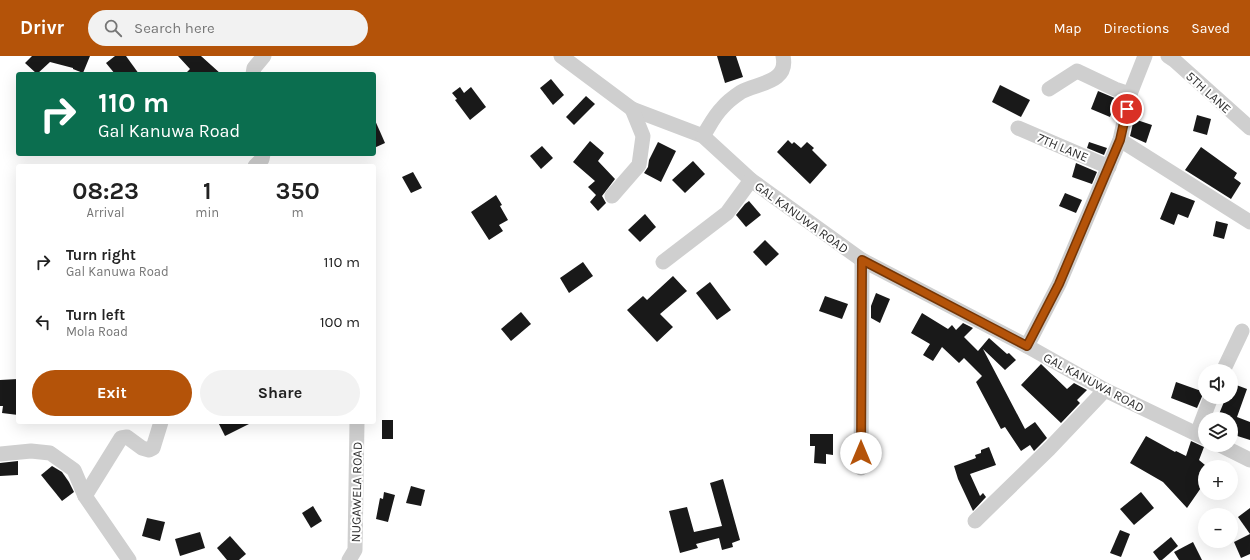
<!DOCTYPE html>
<html lang="en">
<head>
<meta charset="utf-8">
<style>
  :root { --surface:#fff; --page:#f2f2f2; --text:#222; --muted:#767676; --accent:#b45309 }
  body { margin:0; font-family:Karla,sans-serif; background:var(--page); color:var(--text); height:100vh; display:flex; flex-direction:column; font-size:15px; white-space:nowrap }
  * { box-sizing:border-box; margin:0 }
  p { font-size:13px; color:var(--muted) }
  .icon { flex:none; width:22px; height:22px; fill:none; stroke:currentColor; stroke-width:2; stroke-linecap:round; stroke-linejoin:round }
  .map { position:relative; flex:1; overflow:hidden }
  .panel { position:absolute; left:16px; top:108px; width:360px; height:260px; display:flex; flex-direction:column; background:var(--surface); border-radius:4px; box-shadow:0 4px 16px #0002 }
  .panel>* { flex:none }
  .top-card { position:absolute; left:16px; top:16px; width:360px; height:84px; border-radius:4px; box-shadow:0 4px 16px #0002; background:#0b6e4f; color:#fff; overflow:hidden }
  .buttons { position:absolute; left:1198px; top:308px; display:grid; gap:8px }
  .buttons a { display:grid; place-items:center; width:40px; height:40px; border-radius:50%; background:var(--surface); box-shadow:0 4px 16px #0002; font-size:20px }
  .pin { position:absolute; display:grid; place-items:center; width:34px; height:34px; color:#fff; margin:-17px; border:2px solid #fff; border-radius:50%; box-shadow:0 1px 4px #0007 }
  .me { position:absolute; width:44px; margin:-22px; rotate:0deg; stroke-linejoin:round; filter:drop-shadow(0 0 3px #0008) }
  .turn { display:flex; align-items:center; gap:14px; height:84px; padding:0 16px; font-size:18px }
  .turn .icon { width:52px; height:52px; stroke-width:2.5 }
  .turn b { display:block; font-size:28px; line-height:34px }
  .eta { display:flex; justify-content:space-evenly; align-items:center; height:68px; text-align:center }
  .eta b { font-size:24px; font-weight:700; line-height:28px }
  .action { display:flex; gap:8px; margin-top:auto; padding:8px 16px }
  .action a { flex:1; height:46px; border-radius:24px; background:var(--accent); color:#fff; font-size:16px; font-weight:700; line-height:46px; text-align:center }
  .action a+a { background:var(--page); color:var(--text) }
  ul { padding:0; list-style:none }
  li { display:flex; align-items:center; gap:12px; height:60px; padding:0 16px }
  li div { flex:1 }
  li b { display:block; font-size:15px }
  li em { font-style:normal }
  header { display:flex; align-items:center; gap:24px; box-sizing:border-box; height:56px; padding:0 20px; background:var(--accent); color:#fff }
  header strong { font-size:19px }
  nav { display:flex; gap:22px; margin-inline-start:auto; font-size:14px }
  .search { width:280px; height:36px; background:var(--page); display:flex; align-items:center; gap:10px; box-sizing:border-box; padding:0 14px; border-radius:22px; color:var(--muted); font-size:15px }
  .map>svg:first-child { display:block }
</style>
</head>
<body>
<header>
<strong>Drivr</strong>
<div class="search"><svg class="icon" aria-label="search" viewBox="0 0 24 24"><circle cx="10" cy="10" r="6"/><path d="M15 15l6 6"/></svg>Search here</div>
<nav><a>Map</a><a>Directions</a><a>Saved</a></nav>
</header>
<div class="map">
<svg width="1250" height="504" viewBox="0 0 1250 504">
  <rect width="100%" height="100%" fill="#fff"/>
  <!-- building -->
  <g fill="#191919">
    <polygon points="32,0 90,0 83,17 73,13 73,12 50,6 37,18 25,7"/>
    <polygon points="115,0 126,0 139,18 115,18 106,7"/>
    <polygon points="178,0 201,0 221,18 185,18 190,13"/>
    <polygon points="717,0 736,0 743,21 725,27"/>
    <polygon points="551,23 564,39 553,49 540,32"/>
    <polygon points="1000,29 1030,44 1021,61 992,46"/>
    <polygon points="460,31 464,37 471,31 486,51 470,64 455,44 457,43 452,37"/>
    <polygon points="1098,35 1117,43 1110,61 1091,53"/>
    <polygon points="586,40 595,48 574,69 566,61"/>
    <polygon points="1197,59 1211,63 1207,79 1193,75"/>
    <polygon points="374,62 385,87 374,92"/>
    <polygon points="1134,63 1152,69 1146,87 1130,80"/>
    <polygon points="788,84 792,88 794,86 801,92 807,86 814,92 812,94 827,109 810,128 777,96"/>
    <polygon points="590,85 604,97 598,105 615,123 602,140 606,147 598,155 590,146 596,139 588,131 595,125 573,106"/>
    <polygon points="658,86 676,95 661,126 644,117 648,111 649,104"/>
    <polygon points="1089,86 1107,92 1104,99 1087,92"/>
    <polygon points="542,90 553,102 541,113 530,100"/>
    <polygon points="1201,91 1237,117 1234,122 1241,127 1231,143 1185,114"/>
    <polygon points="693,105 705,118 685,137 672,124"/>
    <polygon points="1076,107 1097,116 1092,128 1072,121"/>
    <polygon points="413,116 422,132 411,137 402,121"/>
    <polygon points="1171,136 1195,145 1188,162 1178,158 1174,169 1160,163"/>
    <polygon points="1065,137 1082,144 1076,157 1059,150"/>
    <polygon points="496,139 502,149 500,150 508,164 499,169 503,175 489,184 471,156"/>
    <polygon points="749,145 761,159 746,171 736,159 745,148"/>
    <polygon points="645,158 656,171 640,186 628,174"/>
    <polygon points="1216,165 1228,168 1224,183 1213,180"/>
    <polygon points="765,184 779,198 766,210 753,196"/>
    <polygon points="583,206 593,220 569,237 560,222"/>
    <polygon points="673,220 687,235 660,258 673,271 657,286 627,254 643,240 647,244"/>
    <polygon points="710,226 731,254 717,264 696,237"/>
    <polygon points="876,237 890,243 880,267 871,262 871,250"/>
    <polygon points="825,240 848,248 842,263 819,255"/>
    <polygon points="521,256 531,268 511,285 501,273"/>
    <polygon points="922,257 948,273 952,269 956,274 963,267 973,272 964,281 978,295 989,282 1007,298 1009,297 1016,304 1005,314 983,293 1025,373 1035,366 1047,382 1034,395 1030,389 1021,395 1005,371 1001,373 976,326 982,320 964,302 959,307 942,291 933,305 923,299 930,288 911,277"/>
    <polygon points="1041,308 1067,333 1074,327 1087,334 1077,344 1080,347 1061,367 1021,329"/>
    <polygon points="18,323 18,359 2,357 3,350 0,350 0,324"/>
    <polygon points="1176,326 1204,336 1197,352 1171,342"/>
    <polygon points="1231,327 1247,333 1237,361 1250,366 1250,384 1231,378 1231,363 1217,363 1226,341 1231,341"/>
    <rect x="382" y="364" width="11" height="19"/>
    <polygon points="218,366 253,366 225,380"/>
    <polygon points="810,378 833,378 833,399 826,398 826,408 814,407 815,390 810,390"/>
    <polygon points="1146,380 1175,396 1176,395 1186,400 1191,385 1204,391 1199,404 1205,409 1205,426 1187,452 1163,426 1130,407"/>
    <polygon points="989,391 996,409 970,418 980,440 983,437 986,441 973,455 958,423 954,410 976,402 975,399 981,397 981,394"/>
    <polygon points="18,405 18,419 0,420 0,407"/>
    <polygon points="52,410 62,416 69,426 74,436 62,445 41,419"/>
    <polygon points="723,423 740,484 732,487 733,491 722,494 719,482 696,488 698,492 680,497 669,455 687,451 694,476 722,470 710,427"/>
    <polygon points="411,430 425,434 421,450 406,447"/>
    <polygon points="384,436 395,439 388,466 376,463 380,442 383,443"/>
    <polygon points="1141,436 1154,452 1134,469 1120,453"/>
    <polygon points="313,450 322,465 311,472 302,457"/>
    <polygon points="1250,452 1250,478 1238,461"/>
    <polygon points="147,462 165,466 160,485 142,480"/>
    <polygon points="1120,474 1130,478 1121,501 1110,497"/>
    <polygon points="200,476 205,492 180,500 175,483"/>
    <polygon points="1250,478 1250,498 1241,502 1234,486"/>
    <polygon points="230,480 246,498 239,504 227,504 217,492"/>
    <polygon points="1171,481 1178,490 1162,504 1159,504 1153,496"/>
    <polygon points="1193,486 1202,504 1179,504 1174,496"/>
  </g>
  <g fill="none" stroke-linecap="round" stroke-linejoin="round">
    <!-- minor -->
    <g stroke="#cfcfcf" stroke-width="15">
      <polyline points="561,0 632,53 703,80 751,124 862,204 1027,290 1105,334 1205,382"/>
      <polyline points="1168,0 1174,4 1250,72"/>
      <polyline points="253,18 254,12 264,0"/>
      <polyline points="1049,33 1077,15 1115,33 1130,38"/>
      <polyline points="1018,72 1109,111"/>
      <path d="M703,80C709,71 714,60 722,52C727,46 735,40 741,36C757,27 789,27 783,0"/>
      <polyline points="1120,84 1250,166"/>
      <polyline points="255,110 262,103 263,98"/>
      <polyline points="612,140 639,109 643,80 632,53"/>
      <polyline points="663,206 727,157 751,124"/>
      <polyline points="1027,290 1059,228 1120,84 1130,38 1145,0"/>
      <polyline points="1223,315 1242,275"/>
      <polyline points="1197,378 1211,341"/>
      <polyline points="1220,389 1250,404"/>
      <polyline points="0,398 31,395 50,397 74,414 85,440 129,504"/>
      <polyline points="861,412 862,204"/>
      <polyline points="85,440 121,382 127,381 142,392 149,394 153,392 161,366"/>
      <polyline points="975,465 1049,393 1105,334"/>
      <polyline points="349,504 355,494 357,366"/>
    </g>
  </g>
  <g fill="none" stroke-linecap="round" stroke-linejoin="round">
    <!-- route casing -->
    <g stroke="#753606" stroke-width="10">
      <polyline id="route" points="861,397 862,204 1027,290 1059,228 1120,84 1127,53"/>
    </g>
    <!-- route -->
    <use href="#route" stroke="#b45309" stroke-width="7"/>
  </g>
  <g text-anchor="middle" stroke-width="4" stroke-linejoin="round" paint-order="stroke">
    <!-- street labels -->
    <g font-size="13" fill="#323232" stroke="#fff">
      <text transform="translate(1209 36) rotate(42)" y="5">5TH LANE</text>
      <text transform="translate(1063 91) rotate(23)" y="5">7TH LANE</text>
      <text transform="translate(802 161) rotate(36)" y="5">GAL KANUWA ROAD</text>
      <text transform="translate(1094 326) rotate(28)" y="5">GAL KANUWA ROAD</text>
      <text transform="translate(356 436) rotate(-89)" y="5">NUGAWELA ROAD</text>
    </g>
  </g>
</svg>
<div class="buttons">
<a><svg class="icon" aria-label="sound" viewBox="0 0 24 24"><path d="M4 9h4l5-4v14l-5-4H4zM17 9q2 3 0 6"/></svg></a>
<a><svg class="icon" aria-label="layers" viewBox="0 0 24 24"><path d="M12 4l9 5-9 5-9-5zM3 14l9 5 9-5"/></svg></a>
<a>+</a>
<a>−</a>
</div>
<div class="pin" style="left:1127px;top:53px;background:#d93025"><svg class="icon" aria-label="arrive" viewBox="0 0 24 24"><path d="M6 21V4h12l-3 4 3 4H6"/></svg></div>
<svg class="me" style="left:861px;top:397px" viewBox="-20 -20 40 40"><circle r="19" fill="#fff"/><path d="M0-13L10 11 0 6-10 11z" fill="#b45309"/></svg>
<div class="top-card">
<div class="turn"><svg class="icon" aria-label="right" viewBox="0 0 24 24"><path d="M7 20v-9h11M14 6l5 5-5 5"/></svg><div><b>110 m</b>Gal Kanuwa Road</div></div>
</div>
<section class="panel">
<div class="eta">
<div><b>08:23</b><p>Arrival</p></div>
<div><b>1</b><p>min</p></div>
<div><b>350</b><p>m</p></div>
</div>
<ul>
<li><svg class="icon" aria-label="right" viewBox="0 0 24 24"><path d="M7 20v-9h11M14 6l5 5-5 5"/></svg><div><b>Turn right</b><p>Gal Kanuwa Road</p></div><em>110 m</em></li>
<li><svg class="icon" aria-label="left" viewBox="0 0 24 24"><path d="M17 20v-9H6M10 6l-5 5 5 5"/></svg><div><b>Turn left</b><p>Mola Road</p></div><em>100 m</em></li>
</ul>
<div class="action"><a>Exit</a><a>Share</a></div>
</section>
</div>
</body>
</html>
